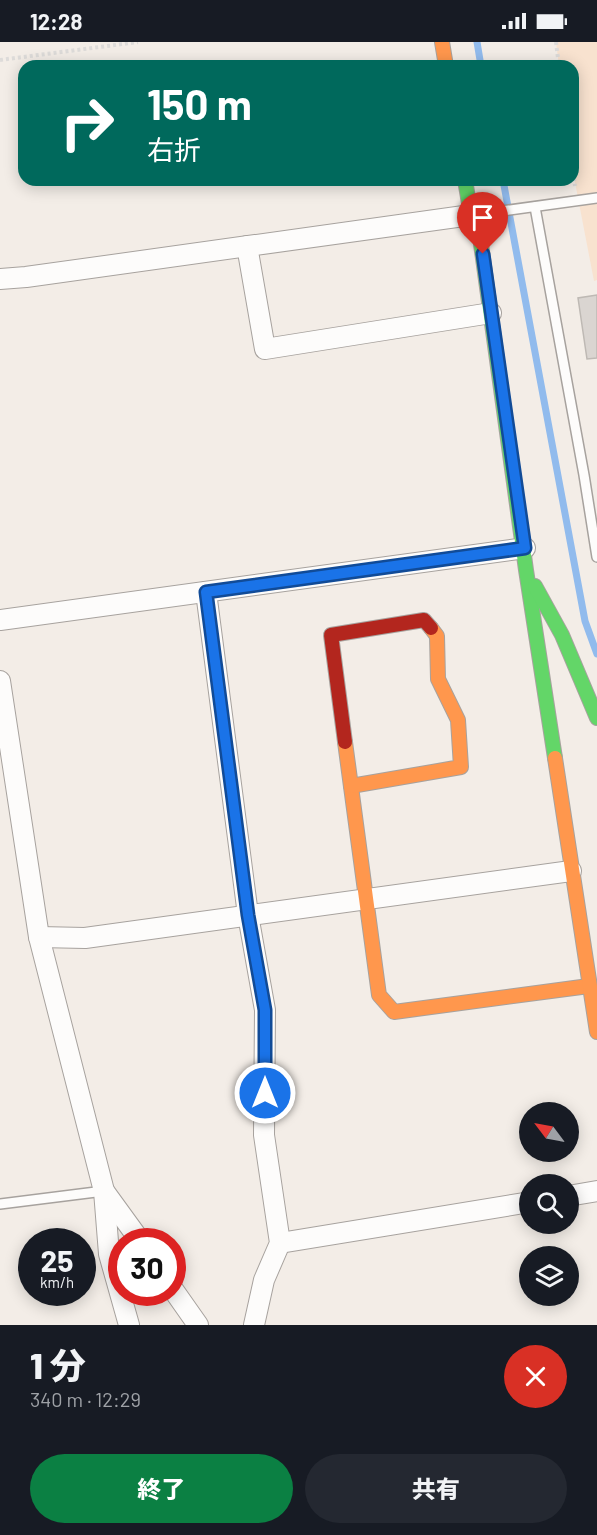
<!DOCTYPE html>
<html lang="ja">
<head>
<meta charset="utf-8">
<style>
  :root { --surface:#171b24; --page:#242831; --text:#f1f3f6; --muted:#9ea1a6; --accent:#0b8043 }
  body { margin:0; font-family:Barlow,"Noto Sans JP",sans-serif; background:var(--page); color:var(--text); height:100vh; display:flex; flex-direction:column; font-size:22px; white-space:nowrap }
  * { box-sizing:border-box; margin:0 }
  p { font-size:20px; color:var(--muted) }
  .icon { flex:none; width:33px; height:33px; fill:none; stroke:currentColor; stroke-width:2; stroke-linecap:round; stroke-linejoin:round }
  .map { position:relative; height:1283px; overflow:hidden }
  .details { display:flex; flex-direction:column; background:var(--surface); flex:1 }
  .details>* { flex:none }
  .banner { position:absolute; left:18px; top:18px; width:561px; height:126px; border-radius:18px; box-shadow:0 3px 15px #0003; background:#00695c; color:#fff; overflow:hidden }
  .needle { width:39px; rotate:302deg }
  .fabs { position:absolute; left:519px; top:1060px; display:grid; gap:12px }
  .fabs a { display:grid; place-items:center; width:60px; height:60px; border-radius:50%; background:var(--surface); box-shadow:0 3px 15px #0003; font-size:30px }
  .speed { position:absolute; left:18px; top:1186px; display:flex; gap:12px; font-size:30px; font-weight:700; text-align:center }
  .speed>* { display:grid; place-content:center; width:78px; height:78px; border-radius:50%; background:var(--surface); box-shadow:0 3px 15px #0003; line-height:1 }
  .speed small { font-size:15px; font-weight:400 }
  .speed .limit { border:9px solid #d22; background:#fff; color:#111 }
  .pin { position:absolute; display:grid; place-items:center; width:51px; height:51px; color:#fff; margin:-62px -26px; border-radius:50% 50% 50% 0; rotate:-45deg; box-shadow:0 0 6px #0007 }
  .pin .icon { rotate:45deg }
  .me { position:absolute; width:66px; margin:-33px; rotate:0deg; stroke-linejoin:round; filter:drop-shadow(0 0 4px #0008) }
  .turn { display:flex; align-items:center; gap:21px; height:126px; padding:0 30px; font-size:27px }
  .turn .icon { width:78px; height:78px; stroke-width:2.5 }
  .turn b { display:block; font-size:42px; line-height:51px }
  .round { display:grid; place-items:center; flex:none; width:63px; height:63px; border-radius:32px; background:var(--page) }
  .summary { display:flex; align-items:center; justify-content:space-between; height:102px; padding:0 30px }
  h1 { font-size:36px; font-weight:800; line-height:45px }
  .action { display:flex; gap:12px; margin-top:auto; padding:12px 30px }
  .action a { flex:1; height:69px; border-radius:36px; background:var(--accent); color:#fff; font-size:24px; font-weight:800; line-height:69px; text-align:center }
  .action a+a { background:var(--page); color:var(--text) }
  .status { display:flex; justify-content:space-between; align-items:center; height:42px; padding:0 30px; background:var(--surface); direction:ltr }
  .status svg { height:16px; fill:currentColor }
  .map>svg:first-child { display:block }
</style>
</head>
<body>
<div class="status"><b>12:28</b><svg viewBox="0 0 49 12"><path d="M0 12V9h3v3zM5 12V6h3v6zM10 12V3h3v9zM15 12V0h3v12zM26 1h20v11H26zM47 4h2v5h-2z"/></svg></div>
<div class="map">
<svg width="597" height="1283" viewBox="0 0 597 1283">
  <rect width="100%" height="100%" fill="#f3ede7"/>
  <!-- grass -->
  <polygon fill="#f8e2cf" points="556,0 597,0 597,238 594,239 573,130 573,24 559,24"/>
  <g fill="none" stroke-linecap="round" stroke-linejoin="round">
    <!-- stream -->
    <g stroke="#91bbed" stroke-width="7">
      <polyline points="477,0 481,24"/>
      <polyline points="503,138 585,579 597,612"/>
    </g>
  </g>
  <!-- building -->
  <polygon fill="#dad5d1" stroke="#beb9b4" stroke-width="1.5" points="597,253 597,316 587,317 578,256"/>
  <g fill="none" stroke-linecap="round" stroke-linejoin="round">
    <!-- lane casing -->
    <g stroke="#a7a29e" stroke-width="12">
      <g id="lane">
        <polyline points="535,165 584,433 597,515"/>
        <polyline points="480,172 597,156"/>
        <polyline points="0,1162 104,1149"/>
      </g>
    </g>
    <!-- street casing -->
    <g stroke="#a7a29e" stroke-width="22">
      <g id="street">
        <polyline points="247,204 265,307 491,271"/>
        <polyline points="0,237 26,235 471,173"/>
        <polyline points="206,550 248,873 265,968 264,1093 280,1201 264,1238 254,1283"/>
        <polyline points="0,578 525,506"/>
        <polyline points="0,639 39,895 104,1149 109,1212 129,1283"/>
        <polyline points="39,895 85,896 571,829"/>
        <polyline points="104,1149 141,1200"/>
        <polyline points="568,1154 597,1149"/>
        <polyline points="280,1201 530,1160"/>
        <polyline points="172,1246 198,1283"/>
      </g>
    </g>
    <!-- fast casing -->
    <g stroke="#a7a29e" stroke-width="16">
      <g id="fast">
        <polyline points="465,138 471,173 477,173 526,528 555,716"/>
        <polyline points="535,544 562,593 597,676"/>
      </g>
    </g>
    <!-- slow casing -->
    <g stroke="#a7a29e" stroke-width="16">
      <g id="slow">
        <polyline points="442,0 446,24"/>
        <polyline points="345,700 379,953 394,970 589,944"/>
        <polyline points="555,716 597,990"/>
        <polyline points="351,744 461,725 458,678 438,637 437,594 431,586"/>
      </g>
    </g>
    <!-- jam casing -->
    <g stroke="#a7a29e" stroke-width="16">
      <polyline id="jam" points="345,700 331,593 424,578 431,586"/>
    </g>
    <!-- path -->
    <g stroke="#dddbd9" stroke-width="4" stroke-dasharray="3 3" stroke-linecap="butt">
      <polyline points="556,0 559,24"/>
      <polyline points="0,18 138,0"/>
      <polyline points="573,130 575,144"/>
    </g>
    <!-- lane -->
    <use href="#lane" stroke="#fdfcfb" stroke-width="9"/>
    <!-- street -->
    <use href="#street" stroke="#fdfcfb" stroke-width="20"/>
    <!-- fast -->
    <use href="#fast" stroke="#63d668" stroke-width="14"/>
    <!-- slow -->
    <use href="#slow" stroke="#ff974d" stroke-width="14"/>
    <!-- jam -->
    <use href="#jam" stroke="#b3261e" stroke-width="14"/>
  </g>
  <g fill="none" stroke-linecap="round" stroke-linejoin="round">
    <!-- route casing -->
    <g stroke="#114b97" stroke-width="15">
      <polyline id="route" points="265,1051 265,968 248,873 206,550 525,506 483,212"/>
    </g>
    <!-- route -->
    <use href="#route" stroke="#1a73e8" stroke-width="10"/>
  </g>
</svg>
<div class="fabs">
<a><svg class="needle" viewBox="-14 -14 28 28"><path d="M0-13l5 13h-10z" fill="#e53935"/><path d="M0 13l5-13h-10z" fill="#9ea1a6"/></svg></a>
<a><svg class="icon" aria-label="search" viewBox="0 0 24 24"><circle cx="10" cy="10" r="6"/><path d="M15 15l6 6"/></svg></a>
<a><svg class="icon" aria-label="layers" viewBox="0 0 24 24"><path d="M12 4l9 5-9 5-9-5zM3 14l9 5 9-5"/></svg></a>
</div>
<div class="speed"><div>25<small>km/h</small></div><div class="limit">30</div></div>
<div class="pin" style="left:483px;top:212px;background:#d93025"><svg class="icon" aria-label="arrive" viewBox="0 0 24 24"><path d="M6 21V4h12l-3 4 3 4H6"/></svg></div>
<svg class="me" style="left:265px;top:1051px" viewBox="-20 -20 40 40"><circle r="17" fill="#1a73e8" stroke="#fff" stroke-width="3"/><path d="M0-11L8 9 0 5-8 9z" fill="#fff"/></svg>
<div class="banner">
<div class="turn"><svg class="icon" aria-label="right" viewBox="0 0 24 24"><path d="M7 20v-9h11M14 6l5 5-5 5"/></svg><div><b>150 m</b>右折</div></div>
</div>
</div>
<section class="details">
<div class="summary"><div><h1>1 分</h1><p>340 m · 12:29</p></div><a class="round" style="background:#d93025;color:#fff"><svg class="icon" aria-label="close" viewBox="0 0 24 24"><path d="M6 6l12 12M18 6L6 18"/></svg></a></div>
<div class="action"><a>終了</a><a>共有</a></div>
</section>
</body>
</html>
